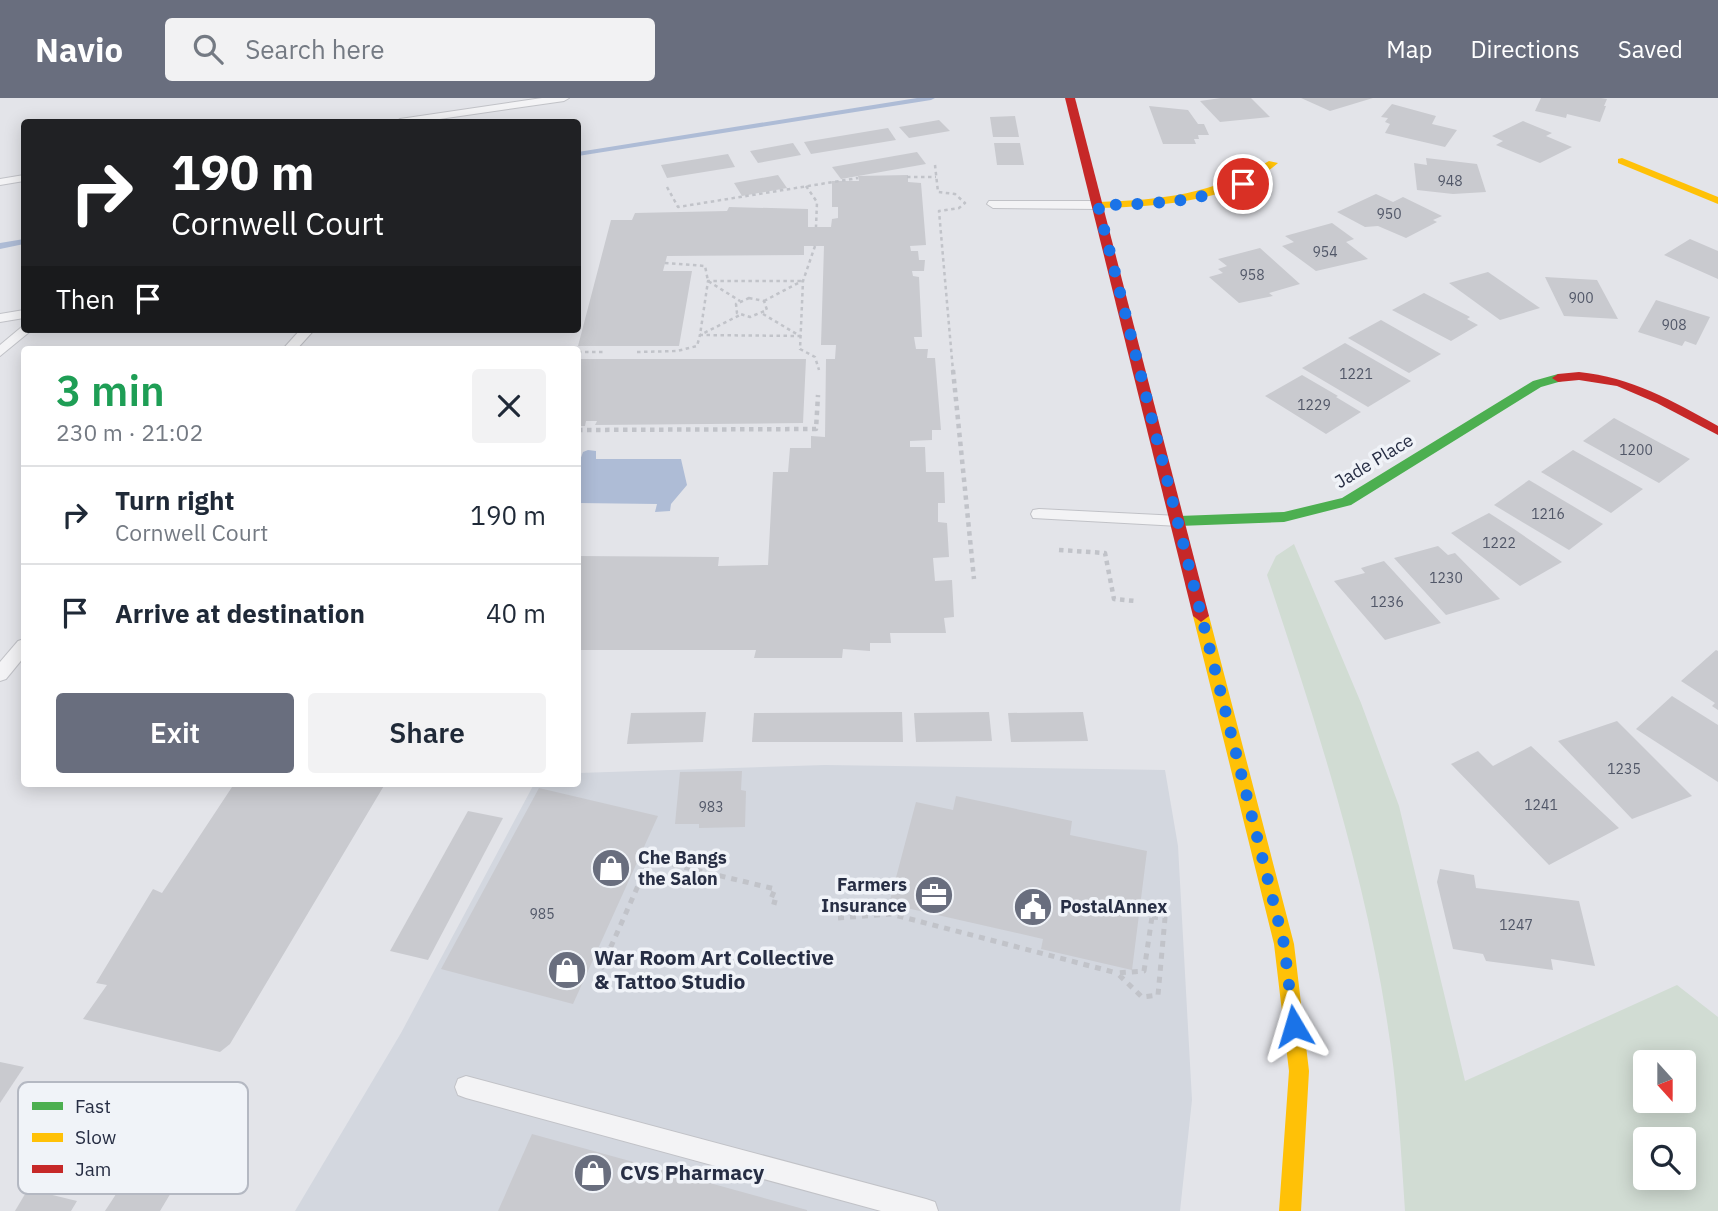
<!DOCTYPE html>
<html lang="en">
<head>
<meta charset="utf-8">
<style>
  :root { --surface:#fff; --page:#f2f2f3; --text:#1f2937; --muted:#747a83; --line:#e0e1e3; --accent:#696e7e }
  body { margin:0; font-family:"IBM Plex Sans",sans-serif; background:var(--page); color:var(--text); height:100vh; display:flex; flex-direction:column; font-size:26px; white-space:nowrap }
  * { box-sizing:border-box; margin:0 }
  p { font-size:23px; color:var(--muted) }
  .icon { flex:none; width:38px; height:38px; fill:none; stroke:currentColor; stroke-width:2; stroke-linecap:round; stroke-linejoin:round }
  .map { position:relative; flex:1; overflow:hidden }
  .panel { position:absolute; left:21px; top:248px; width:560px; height:441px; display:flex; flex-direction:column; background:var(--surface); border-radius:7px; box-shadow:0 4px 18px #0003 }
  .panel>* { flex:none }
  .top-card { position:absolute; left:21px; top:21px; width:560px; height:214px; border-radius:7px; box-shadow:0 4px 18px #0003; background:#202124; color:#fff; overflow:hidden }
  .needle { width:46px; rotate:159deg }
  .buttons { position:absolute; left:1633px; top:952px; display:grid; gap:14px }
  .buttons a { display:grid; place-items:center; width:63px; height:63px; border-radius:7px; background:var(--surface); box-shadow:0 4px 18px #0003; font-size:35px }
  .pin { position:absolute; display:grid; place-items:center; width:60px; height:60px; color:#fff; margin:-30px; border:4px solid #fff; border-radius:50%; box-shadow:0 2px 7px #0007 }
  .me { position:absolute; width:77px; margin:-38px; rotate:353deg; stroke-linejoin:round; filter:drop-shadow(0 0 5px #0008) }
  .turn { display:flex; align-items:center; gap:24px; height:147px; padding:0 35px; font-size:32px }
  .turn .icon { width:91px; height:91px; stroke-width:2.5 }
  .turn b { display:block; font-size:49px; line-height:60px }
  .then { display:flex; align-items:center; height:66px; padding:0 35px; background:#0003; gap:14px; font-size:26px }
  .round { display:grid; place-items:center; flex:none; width:74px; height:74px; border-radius:7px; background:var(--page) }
  .summary { display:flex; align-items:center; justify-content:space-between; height:119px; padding:0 35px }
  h1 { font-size:42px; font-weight:600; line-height:52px; color:#1e9e55 }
  .button { display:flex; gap:14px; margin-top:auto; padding:14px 35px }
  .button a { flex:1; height:80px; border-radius:7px; background:var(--accent); color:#fff; font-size:28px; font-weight:600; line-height:80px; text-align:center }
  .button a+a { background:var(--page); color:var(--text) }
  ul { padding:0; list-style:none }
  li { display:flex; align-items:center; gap:21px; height:98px; padding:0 35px; border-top:2px solid var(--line) }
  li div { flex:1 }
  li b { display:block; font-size:26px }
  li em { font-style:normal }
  header { display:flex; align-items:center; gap:42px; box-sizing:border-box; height:98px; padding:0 35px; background:var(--accent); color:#fff }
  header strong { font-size:33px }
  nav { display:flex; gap:38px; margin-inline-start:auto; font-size:24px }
  .search { width:490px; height:63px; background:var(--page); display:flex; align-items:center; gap:18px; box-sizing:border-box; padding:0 24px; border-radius:7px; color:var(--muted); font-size:26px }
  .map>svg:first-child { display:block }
</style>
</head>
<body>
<header>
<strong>Navio</strong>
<div class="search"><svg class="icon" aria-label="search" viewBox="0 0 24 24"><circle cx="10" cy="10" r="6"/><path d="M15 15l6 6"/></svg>Search here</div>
<nav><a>Map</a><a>Directions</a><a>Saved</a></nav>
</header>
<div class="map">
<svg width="1718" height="1113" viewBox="0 0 1718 1113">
  <rect width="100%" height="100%" fill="#e3e4e9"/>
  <!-- built -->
  <polygon fill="#d3d7df" points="825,667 1165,672 1178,748 1192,1002 1180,1113 295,1113 401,935 534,686 578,686 578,675"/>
  <!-- green -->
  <path fill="#d1dcd3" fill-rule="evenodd" d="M1294,446L1361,605L1399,708L1465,983L1677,887L1718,919V1113H1405C1401,1050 1397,985 1387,923C1364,771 1315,622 1267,477L1276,458ZM1645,964H1684V1003H1645ZM1645,1041H1684V1080H1645Z"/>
  <!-- water -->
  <polygon fill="#aebcd6" points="588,352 596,353 596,361 681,361 687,387 671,406 670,413 655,414 657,406 578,405 578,368 583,354"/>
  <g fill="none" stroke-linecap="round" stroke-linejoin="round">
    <!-- stream -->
    <g fill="#aebcd6" fill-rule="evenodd">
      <polygon points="917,0 935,0 931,2 578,58 578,54"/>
      <polygon points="24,141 24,146 0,151 0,145"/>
    </g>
  </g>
  <!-- building -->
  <g fill="#c9cacf">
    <polygon points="1221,0 1251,0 1270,19 1220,24 1200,3"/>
    <polygon points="1301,0 1373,0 1330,13"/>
    <polygon points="1541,0 1601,0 1607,1 1604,8 1606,8 1600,24 1567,16 1566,20 1535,13"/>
    <polygon points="1392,6 1436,18 1432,26 1457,32 1445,49 1385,35 1390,26 1385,24 1388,20 1381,19"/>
    <polygon points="1149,8 1188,12 1198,26 1204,26 1209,37 1198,37 1199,41 1194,41 1196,46 1163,46"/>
    <polygon points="1015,18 1019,39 993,39 990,19"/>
    <polygon points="939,22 950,33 909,40 899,29"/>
    <polygon points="1523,23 1552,35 1546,38 1572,49 1540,65 1496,47 1503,43 1492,38"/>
    <polygon points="888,30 896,42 811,56 804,44"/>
    <polygon points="793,45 801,57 758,65 750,53"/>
    <polygon points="994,45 1020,45 1024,67 997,67"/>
    <polygon points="917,54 926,66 841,81 832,69"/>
    <polygon points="728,56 735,69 667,80 661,67"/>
    <polygon points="1426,60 1477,66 1486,94 1453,96 1417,92 1414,65 1427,67"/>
    <polygon points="778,77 787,90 742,98 734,85"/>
    <polygon points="908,77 908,84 921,85 926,147 910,148 911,153 918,153 919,162 925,162 924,173 912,173 913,178 919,179 922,239 914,239 916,251 928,251 927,260 935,260 941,332 932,332 932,342 910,343 910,349 925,349 926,374 944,374 945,405 938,405 938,424 947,425 949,459 933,460 935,483 952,482 954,519 944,520 946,535 890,535 891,545 870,545 870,553 843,551 842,560 754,560 756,552 578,552 578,458 719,459 718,468 768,467 773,374 788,374 790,350 811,350 811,338 825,339 826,261 835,261 836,247 821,247 824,148 804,148 804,157 667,158 663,173 692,173 679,248 578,248 611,122 632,122 635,115 727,113 729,109 808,111 808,129 831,129 832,121 838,120 838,109 832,109 832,83 859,83 858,78"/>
    <polygon points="1376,96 1393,104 1403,99 1442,118 1433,122 1437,124 1406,140 1378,128 1365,129 1337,114"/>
    <polygon points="1332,125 1354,141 1346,144 1368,161 1316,173 1282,148 1294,144 1285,138"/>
    <polygon points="1690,141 1718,153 1718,181 1664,157"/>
    <polygon points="1260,150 1300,186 1269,195 1273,198 1239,205 1209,179 1223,175 1218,171 1227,168 1218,161"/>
    <polygon points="1488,174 1540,210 1500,222 1449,185"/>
    <polygon points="1545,179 1597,182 1618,221 1564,218"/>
    <polygon points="1424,195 1470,219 1467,221 1478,227 1451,243 1392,212"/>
    <polygon points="1656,202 1710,219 1696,247 1685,243 1682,248 1638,234"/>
    <polygon points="1381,222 1441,256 1409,275 1348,240"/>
    <polygon points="1345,245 1411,283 1368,309 1302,270"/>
    <polygon points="578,261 806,261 803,325 595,327 597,323 586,323 585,328 578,328"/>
    <polygon points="1302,277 1338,298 1336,299 1361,314 1326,336 1265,298"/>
    <polygon points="1614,320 1690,361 1659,385 1583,343"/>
    <polygon points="1573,352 1643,391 1611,415 1541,374"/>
    <polygon points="1529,382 1603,426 1569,452 1494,407"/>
    <polygon points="1489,415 1514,431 1562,464 1520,488 1451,435"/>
    <polygon points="1438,448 1448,457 1455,455 1500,501 1446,517 1394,460"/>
    <polygon points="1384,463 1441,525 1385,542 1334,483 1365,475 1361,470"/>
    <polygon points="1716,552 1718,553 1718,612 1712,608 1715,605 1681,583"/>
    <polygon points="1672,598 1718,627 1718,684 1636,631"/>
    <polygon points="706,614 703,644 627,646 631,615"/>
    <polygon points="902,614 903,644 752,644 754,615"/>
    <polygon points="989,614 992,643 916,644 914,615"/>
    <polygon points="1083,614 1088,643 1011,644 1008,615"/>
    <polygon points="1617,623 1692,698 1632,721 1558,643"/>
    <polygon points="1531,648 1619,730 1549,767 1451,666 1478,653 1493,668"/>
    <polygon points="742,673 741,692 746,693 745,729 699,730 699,726 675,726 680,674"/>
    <polygon points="234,686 385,686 230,946 220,954 83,921 107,887 96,885 153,791 162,795"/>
    <polygon points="539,690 658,718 573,906 441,871"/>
    <polygon points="956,698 1072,723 1070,737 1147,753 1132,872 1041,851 1043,841 889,806 916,704 953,712"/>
    <polygon points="468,713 503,720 428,862 390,853"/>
    <polygon points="1440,771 1474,777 1476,790 1579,803 1595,868 1551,861 1553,872 1486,863 1483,856 1453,851 1437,784"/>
    <polygon points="0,964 24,969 0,1005"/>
    <polygon points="532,1036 807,1112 807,1113 498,1113"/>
    <polygon points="139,1061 181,1078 160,1113 105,1113"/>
    <polygon points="28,1091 77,1103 71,1113 15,1113"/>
  </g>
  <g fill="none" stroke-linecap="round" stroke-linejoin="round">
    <!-- lane casing -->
    <g stroke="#c1c2c7" stroke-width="2">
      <g id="lane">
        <polygon points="542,0 569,0 564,3 419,24 395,24 400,21"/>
        <polygon points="24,77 24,83 0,87 0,81"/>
        <polygon points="989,103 1098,103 1104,107 1098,111 993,110 987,106"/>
        <polygon points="24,212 24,220 0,224 0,216"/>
        <polygon points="24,227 24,231 33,231 0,258 0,247"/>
        <polygon points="301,231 315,231 296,252 282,252"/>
        <polygon points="1039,411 1179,418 1187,423 1179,428 1033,420 1031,416 1033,412"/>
        <polygon points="24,541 24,559 6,581 0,583 0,564 18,543"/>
        <polygon points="466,978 926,1101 935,1104 938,1113 881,1113 466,1000 458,997 455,989 458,981"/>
      </g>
    </g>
    <!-- path-far2 -->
    <g stroke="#c1c3c9" stroke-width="2.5" stroke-dasharray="3.5 3.5" stroke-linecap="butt">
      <polyline points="935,67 938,94 955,96 965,105 959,110 939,113 953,273"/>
      <polyline points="907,79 936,79"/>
      <polyline points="806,88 817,104 816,129"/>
      <polyline points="667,89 678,109 858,80"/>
      <polyline points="815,148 803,183 800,251 815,259 819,272"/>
      <polyline points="665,165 705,168 708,183 740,203"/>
      <polygon points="749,200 764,203 767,212 750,219 737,215 736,206"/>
      <polyline points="764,203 802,183"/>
      <polyline points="763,216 800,238"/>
      <polyline points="801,238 700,237 708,183 803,183"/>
      <polyline points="578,254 605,254"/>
      <polyline points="637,254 677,253 697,248 700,237 740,217"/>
    </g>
    <!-- path-far1 -->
    <g stroke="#c1c3c9" stroke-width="4.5" stroke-dasharray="4.5 4.5" stroke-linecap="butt">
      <polyline points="953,272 974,481"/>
      <polyline points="578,332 816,331 818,297"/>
      <polyline points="1059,452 1105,455 1114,501 1135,503"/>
    </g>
    <!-- path -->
    <g stroke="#c1c3c9" stroke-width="5" stroke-dasharray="6 6" stroke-linecap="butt">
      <polygon points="1152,819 1165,820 1158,897 1142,899 1117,875 1144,873"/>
      <polyline points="838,820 891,816 1117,875"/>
      <polyline points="596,882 650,761 775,791 770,803 777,805"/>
    </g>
    <!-- lane -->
    <use href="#lane" fill="#f3f3f5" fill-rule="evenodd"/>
    <!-- fast -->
    <polygon fill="#4caf50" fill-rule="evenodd" points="1558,276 1562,277 1562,283 1541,289 1351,407 1284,424 1179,428 1172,423 1179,418 1284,414 1342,400 1533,283"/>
    <!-- slow -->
    <g fill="#ffc107" fill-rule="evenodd">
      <polygon points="1622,60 1718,99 1718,106 1618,65 1618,61"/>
      <path d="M1269,63L1278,65C1235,104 1153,109 1098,110L1093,107L1098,104C1163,102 1212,96 1269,63Z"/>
      <polygon points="1201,512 1209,518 1294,846 1309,973 1301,1113 1279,1113 1289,973 1274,846 1193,518"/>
    </g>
    <!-- jam -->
    <g fill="#c62828" fill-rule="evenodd">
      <polygon points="1065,0 1075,0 1209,518 1201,524 1193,518"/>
      <path d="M1579,274C1631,279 1673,303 1718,328V337L1657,305L1617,288L1579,282L1558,284L1552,280L1558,276Z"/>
    </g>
  </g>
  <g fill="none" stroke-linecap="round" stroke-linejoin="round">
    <!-- route -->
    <path stroke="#1a73e8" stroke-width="12" stroke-dasharray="0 21.6" d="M1243,86C1193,105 1152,106 1098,107L1284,846L1294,928"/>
  </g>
  <!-- icons -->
  <defs>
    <g id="shop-disc" transform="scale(2.0125)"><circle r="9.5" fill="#696e7e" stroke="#f0f3f8"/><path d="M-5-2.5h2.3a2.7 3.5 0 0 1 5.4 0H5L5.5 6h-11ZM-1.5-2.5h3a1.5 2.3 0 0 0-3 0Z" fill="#fff"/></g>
    <g id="office-disc" transform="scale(2.0125)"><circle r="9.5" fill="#696e7e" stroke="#f0f3f8"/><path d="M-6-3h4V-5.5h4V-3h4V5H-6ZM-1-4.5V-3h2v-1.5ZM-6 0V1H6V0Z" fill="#fff"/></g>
    <g id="civic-disc" transform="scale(2.0125)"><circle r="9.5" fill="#696e7e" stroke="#f0f3f8"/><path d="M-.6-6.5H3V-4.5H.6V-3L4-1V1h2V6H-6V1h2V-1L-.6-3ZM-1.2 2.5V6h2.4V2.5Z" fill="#fff"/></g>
  </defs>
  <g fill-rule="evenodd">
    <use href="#shop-disc" x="611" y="770"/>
    <use href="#office-disc" x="934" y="797"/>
    <use href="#civic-disc" x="1033" y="809"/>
    <use href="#shop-disc" x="567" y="872"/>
    <use href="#shop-disc" x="593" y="1075"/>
  </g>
  <g text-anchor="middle" stroke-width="7" stroke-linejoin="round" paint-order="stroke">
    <!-- number labels -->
    <g font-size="14" fill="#515768">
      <text x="1450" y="88">948</text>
      <text x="1389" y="121">950</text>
      <text x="1325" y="159">954</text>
      <text x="1252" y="182">958</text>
      <text x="1581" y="205">900</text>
      <text x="1674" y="232">908</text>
      <text x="1356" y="281">1221</text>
      <text x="1314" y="312">1229</text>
      <text x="1636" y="357">1200</text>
      <text x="1548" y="421">1216</text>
      <text x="1499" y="450">1222</text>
      <text x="1446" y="485">1230</text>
      <text x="1387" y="509">1236</text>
      <text x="1624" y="676">1235</text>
      <text x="1541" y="712">1241</text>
      <text x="711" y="714">983</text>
      <text x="542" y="821">985</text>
      <text x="1516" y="832">1247</text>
    </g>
    <!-- street labels -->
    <g font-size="18" fill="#272e44" stroke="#f0f3f8">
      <text transform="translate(1374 363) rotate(-31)" y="6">Jade Place</text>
    </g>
    <!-- poi labels -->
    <g font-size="18" font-weight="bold" fill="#272e44" stroke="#f0f3f8" text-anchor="start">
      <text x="638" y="766">Che Bangs<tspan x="638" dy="21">the Salon</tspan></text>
      <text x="907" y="793" text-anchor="end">Farmers<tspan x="907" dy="21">Insurance</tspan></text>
      <text x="1060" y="815">PostalAnnex</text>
    </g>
    <!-- near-poi labels -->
    <g font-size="21" font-weight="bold" fill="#272e44" stroke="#f0f3f8" text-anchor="start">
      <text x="594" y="867">War Room Art Collective<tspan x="594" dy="24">&amp; Tattoo Studio</tspan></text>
      <text x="620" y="1082">CVS Pharmacy</text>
    </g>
  </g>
  <!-- legend -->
  <rect x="18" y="984" width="230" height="112" rx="10" fill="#f0f3f8" stroke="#b4b8c2" stroke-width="2"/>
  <rect x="32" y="1004" width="31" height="8" fill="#4caf50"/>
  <rect x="32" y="1035" width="31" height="9" fill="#ffc107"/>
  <rect x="32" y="1067" width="31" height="8" fill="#c62828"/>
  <g font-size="19" fill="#272e44">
    <text x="75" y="1015">Fast</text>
    <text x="75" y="1046">Slow</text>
    <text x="75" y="1078">Jam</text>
  </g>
</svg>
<div class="buttons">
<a><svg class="needle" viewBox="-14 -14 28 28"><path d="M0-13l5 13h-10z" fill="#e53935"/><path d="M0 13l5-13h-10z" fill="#747a83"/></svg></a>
<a><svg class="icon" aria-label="search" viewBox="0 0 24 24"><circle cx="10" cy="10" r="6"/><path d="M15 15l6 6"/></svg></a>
</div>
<div class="pin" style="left:1243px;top:86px;background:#d93025"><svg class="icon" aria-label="arrive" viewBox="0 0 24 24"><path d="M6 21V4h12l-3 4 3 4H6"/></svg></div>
<svg class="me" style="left:1294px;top:928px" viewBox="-20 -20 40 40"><path d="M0-17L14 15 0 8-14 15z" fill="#1a73e8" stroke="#fff" stroke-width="4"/></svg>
<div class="top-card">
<div class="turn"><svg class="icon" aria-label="right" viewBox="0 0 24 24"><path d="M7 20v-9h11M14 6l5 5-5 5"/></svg><div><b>190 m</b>Cornwell Court</div></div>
<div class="then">Then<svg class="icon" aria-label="arrive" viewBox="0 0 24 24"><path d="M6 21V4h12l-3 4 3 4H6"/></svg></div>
</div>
<section class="panel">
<div class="summary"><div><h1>3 min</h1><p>230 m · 21:02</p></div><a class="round"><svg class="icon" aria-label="close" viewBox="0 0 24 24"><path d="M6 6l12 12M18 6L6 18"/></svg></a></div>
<ul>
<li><svg class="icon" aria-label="right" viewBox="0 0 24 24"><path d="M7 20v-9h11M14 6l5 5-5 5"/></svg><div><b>Turn right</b><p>Cornwell Court</p></div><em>190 m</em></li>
<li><svg class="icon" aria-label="arrive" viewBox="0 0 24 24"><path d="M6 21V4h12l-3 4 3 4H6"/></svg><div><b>Arrive at destination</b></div><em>40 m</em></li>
</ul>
<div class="button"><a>Exit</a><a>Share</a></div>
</section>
</div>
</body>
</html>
